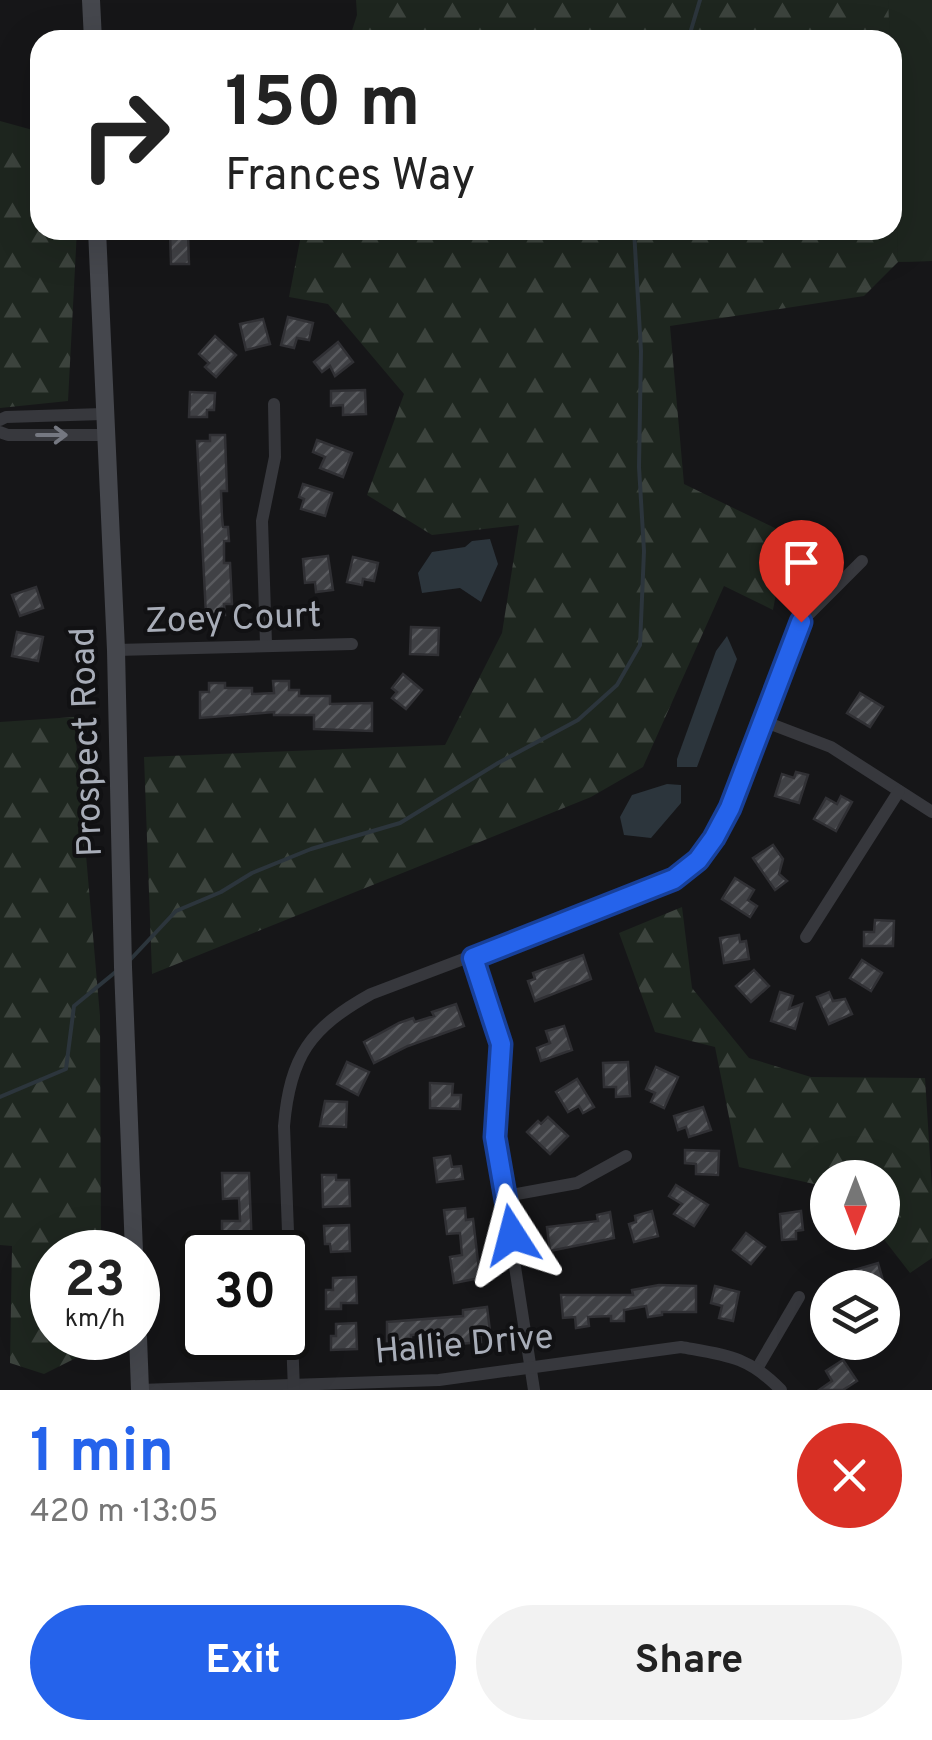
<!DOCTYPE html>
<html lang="en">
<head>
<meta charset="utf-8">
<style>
  :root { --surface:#fff; --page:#f2f2f2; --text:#222; --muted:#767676; --accent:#2563eb }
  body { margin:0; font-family:Overpass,sans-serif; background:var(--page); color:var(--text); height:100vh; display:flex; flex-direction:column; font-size:38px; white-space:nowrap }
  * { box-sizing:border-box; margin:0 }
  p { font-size:32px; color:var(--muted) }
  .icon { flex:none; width:55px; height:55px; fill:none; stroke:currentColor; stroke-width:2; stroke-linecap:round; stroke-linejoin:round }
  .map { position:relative; height:1390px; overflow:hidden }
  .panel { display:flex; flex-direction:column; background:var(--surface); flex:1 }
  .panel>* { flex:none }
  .guide { position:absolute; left:30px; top:30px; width:872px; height:210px; border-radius:30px; box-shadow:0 10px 40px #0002; background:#fff; color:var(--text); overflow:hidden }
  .needle { width:65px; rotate:180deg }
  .fabs { position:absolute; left:810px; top:1160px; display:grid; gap:20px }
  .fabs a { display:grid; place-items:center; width:90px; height:90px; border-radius:50%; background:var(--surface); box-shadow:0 10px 40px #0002; font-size:50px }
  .speed { position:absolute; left:30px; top:1230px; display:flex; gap:20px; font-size:50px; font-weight:700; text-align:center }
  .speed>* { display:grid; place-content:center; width:130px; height:130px; border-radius:50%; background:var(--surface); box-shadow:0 10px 40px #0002; line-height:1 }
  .speed small { font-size:25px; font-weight:400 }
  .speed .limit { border:5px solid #111; border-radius:15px; background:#fff; color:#111 }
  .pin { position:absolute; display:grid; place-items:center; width:85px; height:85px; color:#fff; margin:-102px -42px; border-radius:50% 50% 50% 0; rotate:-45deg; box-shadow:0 0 10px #0007 }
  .pin .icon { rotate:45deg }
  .me { position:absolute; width:110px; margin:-55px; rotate:351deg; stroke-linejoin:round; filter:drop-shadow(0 0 8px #0008) }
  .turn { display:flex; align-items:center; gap:35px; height:210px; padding:0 30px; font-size:45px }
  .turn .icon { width:130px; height:130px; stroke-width:2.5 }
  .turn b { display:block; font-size:70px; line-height:85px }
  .round { display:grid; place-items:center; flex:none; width:105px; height:105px; border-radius:52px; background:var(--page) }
  .summary { display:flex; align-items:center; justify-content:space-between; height:170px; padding:0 30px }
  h1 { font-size:60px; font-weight:700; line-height:75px; color:var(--accent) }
  .action { display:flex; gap:20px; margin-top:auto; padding:20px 30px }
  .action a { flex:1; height:115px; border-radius:60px; background:var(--accent); color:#fff; font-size:40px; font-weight:700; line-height:115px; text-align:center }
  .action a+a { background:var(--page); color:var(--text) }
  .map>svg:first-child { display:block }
</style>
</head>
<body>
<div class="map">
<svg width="932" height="1390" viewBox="0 0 932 1390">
  <defs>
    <pattern id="forest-firs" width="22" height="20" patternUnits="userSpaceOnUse" patternTransform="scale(2.5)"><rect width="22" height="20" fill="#1e261f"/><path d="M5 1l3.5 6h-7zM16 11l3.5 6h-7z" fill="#3c433d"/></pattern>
    <pattern id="building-hatch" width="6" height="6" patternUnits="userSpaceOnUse" patternTransform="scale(2.5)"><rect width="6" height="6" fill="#404145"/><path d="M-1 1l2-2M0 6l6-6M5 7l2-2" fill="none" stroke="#595a5e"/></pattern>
  </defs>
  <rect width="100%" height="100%" fill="#161618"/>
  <!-- forest -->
  <g fill="url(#forest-firs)">
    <polygon points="356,0 932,0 932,261 898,262 864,296 670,326 684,484 787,534 773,610 724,586 643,767 591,797 152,974 144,757 445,745 502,633 519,525 432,535 367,495 404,394 328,304 289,297 302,230 892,230 892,40 349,40 357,15"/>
    <polygon points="0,121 40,132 40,230 77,230 68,401 0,408"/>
    <polygon points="74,717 100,1016 101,1252 52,1252 52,1338 102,1338 102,1345 44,1374 10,1363 12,1246 0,1245 0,722"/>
    <polygon points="682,907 692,988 749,1058 811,1077 925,1078 932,1190 932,1258 910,1273 879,1233 882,1232 882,1178 828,1178 827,1187 739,1167 715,1047 655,1032 619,933"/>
  </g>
  <!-- green -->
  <polygon fill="#1e261f" points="888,0 932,0 932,261 898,262 892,40 890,40"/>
  <!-- water -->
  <g fill="#2c353c">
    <polygon points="490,539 498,564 481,602 460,588 422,593 418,573 432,552 465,547 472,541"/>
    <polygon points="727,636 737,659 697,767 677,767 677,759 716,651"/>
    <polygon points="667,784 681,785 681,803 651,838 624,835 620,817 632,795"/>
  </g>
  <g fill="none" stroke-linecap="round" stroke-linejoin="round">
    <!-- stream -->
    <g stroke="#2c353c" stroke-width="4">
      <polyline points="688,40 700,0"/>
      <polyline points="129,961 176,911 221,892 252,873 311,849 400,823 498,763 578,720 617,685 640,645 644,551 639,467 641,351 634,230"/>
      <polyline points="0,1097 66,1069 74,1006 118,970"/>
    </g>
  </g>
  <!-- building -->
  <g fill="url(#building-hatch)" stroke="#303034" stroke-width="2.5">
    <polygon points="170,233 188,233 189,264 171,264"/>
    <polygon points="288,317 313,323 309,340 297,338 294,348 281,345"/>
    <polygon points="263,319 270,344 246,350 240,324"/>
    <polygon points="215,336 236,355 216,377 205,367 209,363 199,354"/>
    <polygon points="338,342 353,362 335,376 330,366 322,372 314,362"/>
    <polygon points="365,390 366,414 343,415 343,405 331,406 331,391"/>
    <polygon points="190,392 215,393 214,410 207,410 207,417 189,417"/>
    <polygon points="210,435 225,435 227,491 221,491 222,517 223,527 228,527 229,541 224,541 224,563 230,563 232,604 224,604 225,615 206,615 197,441 210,441"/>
    <polygon points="317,440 352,453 343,477 320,468 325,457 313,452"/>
    <polygon points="303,484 332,493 325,516 301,509 304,499 299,497"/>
    <polygon points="328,556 333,590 316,592 315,582 305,583 303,559"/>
    <polygon points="353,557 378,563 374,581 363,579 362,585 347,582"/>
    <polygon points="36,587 43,608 20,616 12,595"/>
    <polygon points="411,627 439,628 438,655 410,654"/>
    <polygon points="17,632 43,637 38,661 12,656"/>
    <polygon points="403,674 422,690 406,709 392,698 397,692 392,688"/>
    <polygon points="273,681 289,681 289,690 299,690 299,696 330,696 330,704 372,703 372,731 314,729 314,715 274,715 274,712 200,718 200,692 209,692 209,683 225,683 225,688 252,688 252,694 274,693"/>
    <polygon points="860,693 883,707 870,727 847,713"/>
    <polygon points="796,772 808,775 799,803 775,796 782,774 794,778"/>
    <polygon points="841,796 852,802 836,831 814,819 826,798 837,804"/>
    <polygon points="773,845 783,859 779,874 787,881 775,890 753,858"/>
    <polygon points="735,878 754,890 748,900 757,906 750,917 722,899"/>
    <polygon points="875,920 894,921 893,946 864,946 864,932 874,932"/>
    <polygon points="739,935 740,942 746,941 749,959 724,963 720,938"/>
    <polygon points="583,955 591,979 535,1001 528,981 535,979 533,973"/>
    <polygon points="862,960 882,973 871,991 850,978"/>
    <polygon points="754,970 769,986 751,1002 736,986"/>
    <polygon points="780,992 793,996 789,1009 802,1004 795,1029 771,1021"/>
    <polygon points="829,992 833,1001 845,999 852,1014 829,1024 817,997"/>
    <polygon points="456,1004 464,1026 408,1046 374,1063 364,1042 399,1023 413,1018 415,1022 434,1016 432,1012"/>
    <polygon points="564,1026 572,1050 541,1061 537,1048 550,1043 546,1031"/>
    <polygon points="347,1062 369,1072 358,1095 337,1084"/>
    <polygon points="628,1062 630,1096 616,1097 616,1087 604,1087 603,1063"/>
    <polygon points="656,1067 678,1077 664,1108 651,1102 655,1093 646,1089"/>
    <polygon points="577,1079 594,1107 583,1113 579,1106 568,1112 556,1092"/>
    <polygon points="430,1083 453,1084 452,1095 461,1095 460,1109 430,1108"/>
    <polygon points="325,1101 347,1102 346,1127 320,1126"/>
    <polygon points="703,1107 711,1130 689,1137 686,1127 678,1130 674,1116"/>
    <polygon points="548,1117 568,1136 550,1154 527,1132 538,1121 541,1124"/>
    <polygon points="685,1150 719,1151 718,1175 696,1174 696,1164 685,1163"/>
    <polygon points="450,1156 452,1167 461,1166 463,1179 437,1182 434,1158"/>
    <polygon points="222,1173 249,1173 252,1248 222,1249 222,1221 240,1221 239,1198 223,1199"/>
    <polygon points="322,1175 336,1175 336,1180 349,1180 350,1206 323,1207"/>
    <polygon points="676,1185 708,1205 694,1226 674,1214 682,1204 669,1196"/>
    <polygon points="465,1208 466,1220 473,1219 480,1278 454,1283 450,1257 462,1255 460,1233 447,1234 444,1210"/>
    <polygon points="652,1211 658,1236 634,1242 629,1224 636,1222 635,1216"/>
    <polygon points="801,1211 803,1230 796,1231 796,1239 782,1240 780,1214"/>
    <polygon points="610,1212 614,1238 550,1251 547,1227 598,1221 597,1215"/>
    <polygon points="349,1225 350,1251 331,1252 330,1244 325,1244 324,1226"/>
    <polygon points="746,1233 765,1247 751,1264 733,1250"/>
    <polygon points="878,1263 884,1284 859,1288 854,1270"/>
    <polygon points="356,1277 357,1303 341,1303 341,1309 326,1309 326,1290 333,1290 333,1278"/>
    <polygon points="659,1285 696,1286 696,1312 662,1312 662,1315 648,1317 646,1306 624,1310 624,1321 611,1321 611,1316 588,1317 589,1326 576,1328 575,1317 563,1318 561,1295 633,1295 632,1290"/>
    <polygon points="715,1286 739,1292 733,1321 719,1318 722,1306 711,1303"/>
    <polygon points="487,1307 490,1331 480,1332 481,1342 436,1346 436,1334 411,1335 411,1347 397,1347 397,1341 387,1341 387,1322 463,1316 463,1310"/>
    <polygon points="356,1323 357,1349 331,1350 331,1336 336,1336 336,1324"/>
    <polygon points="843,1360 857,1381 843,1390 819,1390 832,1381 826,1371"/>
  </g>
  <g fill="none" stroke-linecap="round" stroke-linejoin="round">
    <!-- street -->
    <g stroke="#37383d" stroke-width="12">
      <polyline points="0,420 6,417 103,414"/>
      <polyline points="0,432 8,435 104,435"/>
      <polyline points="266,644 262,521 275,457 274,404"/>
      <polyline points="116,650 352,644"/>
      <polyline points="763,721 831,747 932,812"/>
      <polyline points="806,937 899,791"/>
      <polyline points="473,958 501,1043 495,1137 534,1390"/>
      <polyline points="506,1196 577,1183 626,1156"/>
      <polyline points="758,1367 799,1297"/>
      <path d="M140,1390L439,1380L681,1347C726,1355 748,1356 781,1390"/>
      <path d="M294,1390L284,1126C290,1056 310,1028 371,994L675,879L698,860L714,839L730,808L801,622L862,561"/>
    </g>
    <!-- secondary -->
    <g stroke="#45474d" stroke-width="18">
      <polyline points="91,0 93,40"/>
      <polyline points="97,230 116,650 123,967 134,1252"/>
      <polyline points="138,1337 140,1390"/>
    </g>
  </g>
  <!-- one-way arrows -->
  <defs><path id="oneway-shaft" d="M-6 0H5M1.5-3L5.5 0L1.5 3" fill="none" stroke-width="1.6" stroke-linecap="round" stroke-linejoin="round" transform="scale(2.5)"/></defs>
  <use stroke="#757881" href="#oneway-shaft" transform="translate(52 435)"/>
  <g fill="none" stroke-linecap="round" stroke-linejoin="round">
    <!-- route casing -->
    <g stroke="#184099" stroke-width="25">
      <polyline id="route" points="512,1235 495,1137 501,1044 473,958 674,879 698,860 714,838 730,808 801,622"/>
    </g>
    <!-- route -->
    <use href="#route" stroke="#2563eb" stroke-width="18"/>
  </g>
  <g text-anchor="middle" stroke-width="8" stroke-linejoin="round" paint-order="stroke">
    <!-- street labels -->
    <g font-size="35" fill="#a8adb8" stroke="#111113">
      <text transform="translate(233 617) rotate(-2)" y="12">Zoey Court</text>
      <text transform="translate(85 742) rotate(-92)" y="12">Prospect Road</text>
      <text transform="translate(464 1343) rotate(-5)" y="12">Hallie Drive</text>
    </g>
  </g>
</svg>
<div class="fabs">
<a><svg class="needle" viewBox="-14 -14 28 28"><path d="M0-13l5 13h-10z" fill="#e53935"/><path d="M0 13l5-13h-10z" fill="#767676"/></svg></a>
<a><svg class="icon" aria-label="layers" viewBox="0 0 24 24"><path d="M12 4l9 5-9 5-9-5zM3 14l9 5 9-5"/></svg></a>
</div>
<div class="speed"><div>23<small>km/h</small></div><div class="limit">30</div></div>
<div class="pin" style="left:801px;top:622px;background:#d93025"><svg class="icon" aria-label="arrive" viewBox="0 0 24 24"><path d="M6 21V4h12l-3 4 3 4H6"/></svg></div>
<svg class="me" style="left:512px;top:1235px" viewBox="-20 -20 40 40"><path d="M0-17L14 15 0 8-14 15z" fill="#2563eb" stroke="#fff" stroke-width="4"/></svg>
<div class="guide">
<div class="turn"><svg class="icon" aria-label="right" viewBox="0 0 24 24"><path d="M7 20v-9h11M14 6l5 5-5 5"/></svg><div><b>150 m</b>Frances Way</div></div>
</div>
</div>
<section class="panel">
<div class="summary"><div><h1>1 min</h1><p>420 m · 13:05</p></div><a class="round" style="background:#d93025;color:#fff"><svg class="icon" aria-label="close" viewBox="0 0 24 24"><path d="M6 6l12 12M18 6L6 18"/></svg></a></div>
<div class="action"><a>Exit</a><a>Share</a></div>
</section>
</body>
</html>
